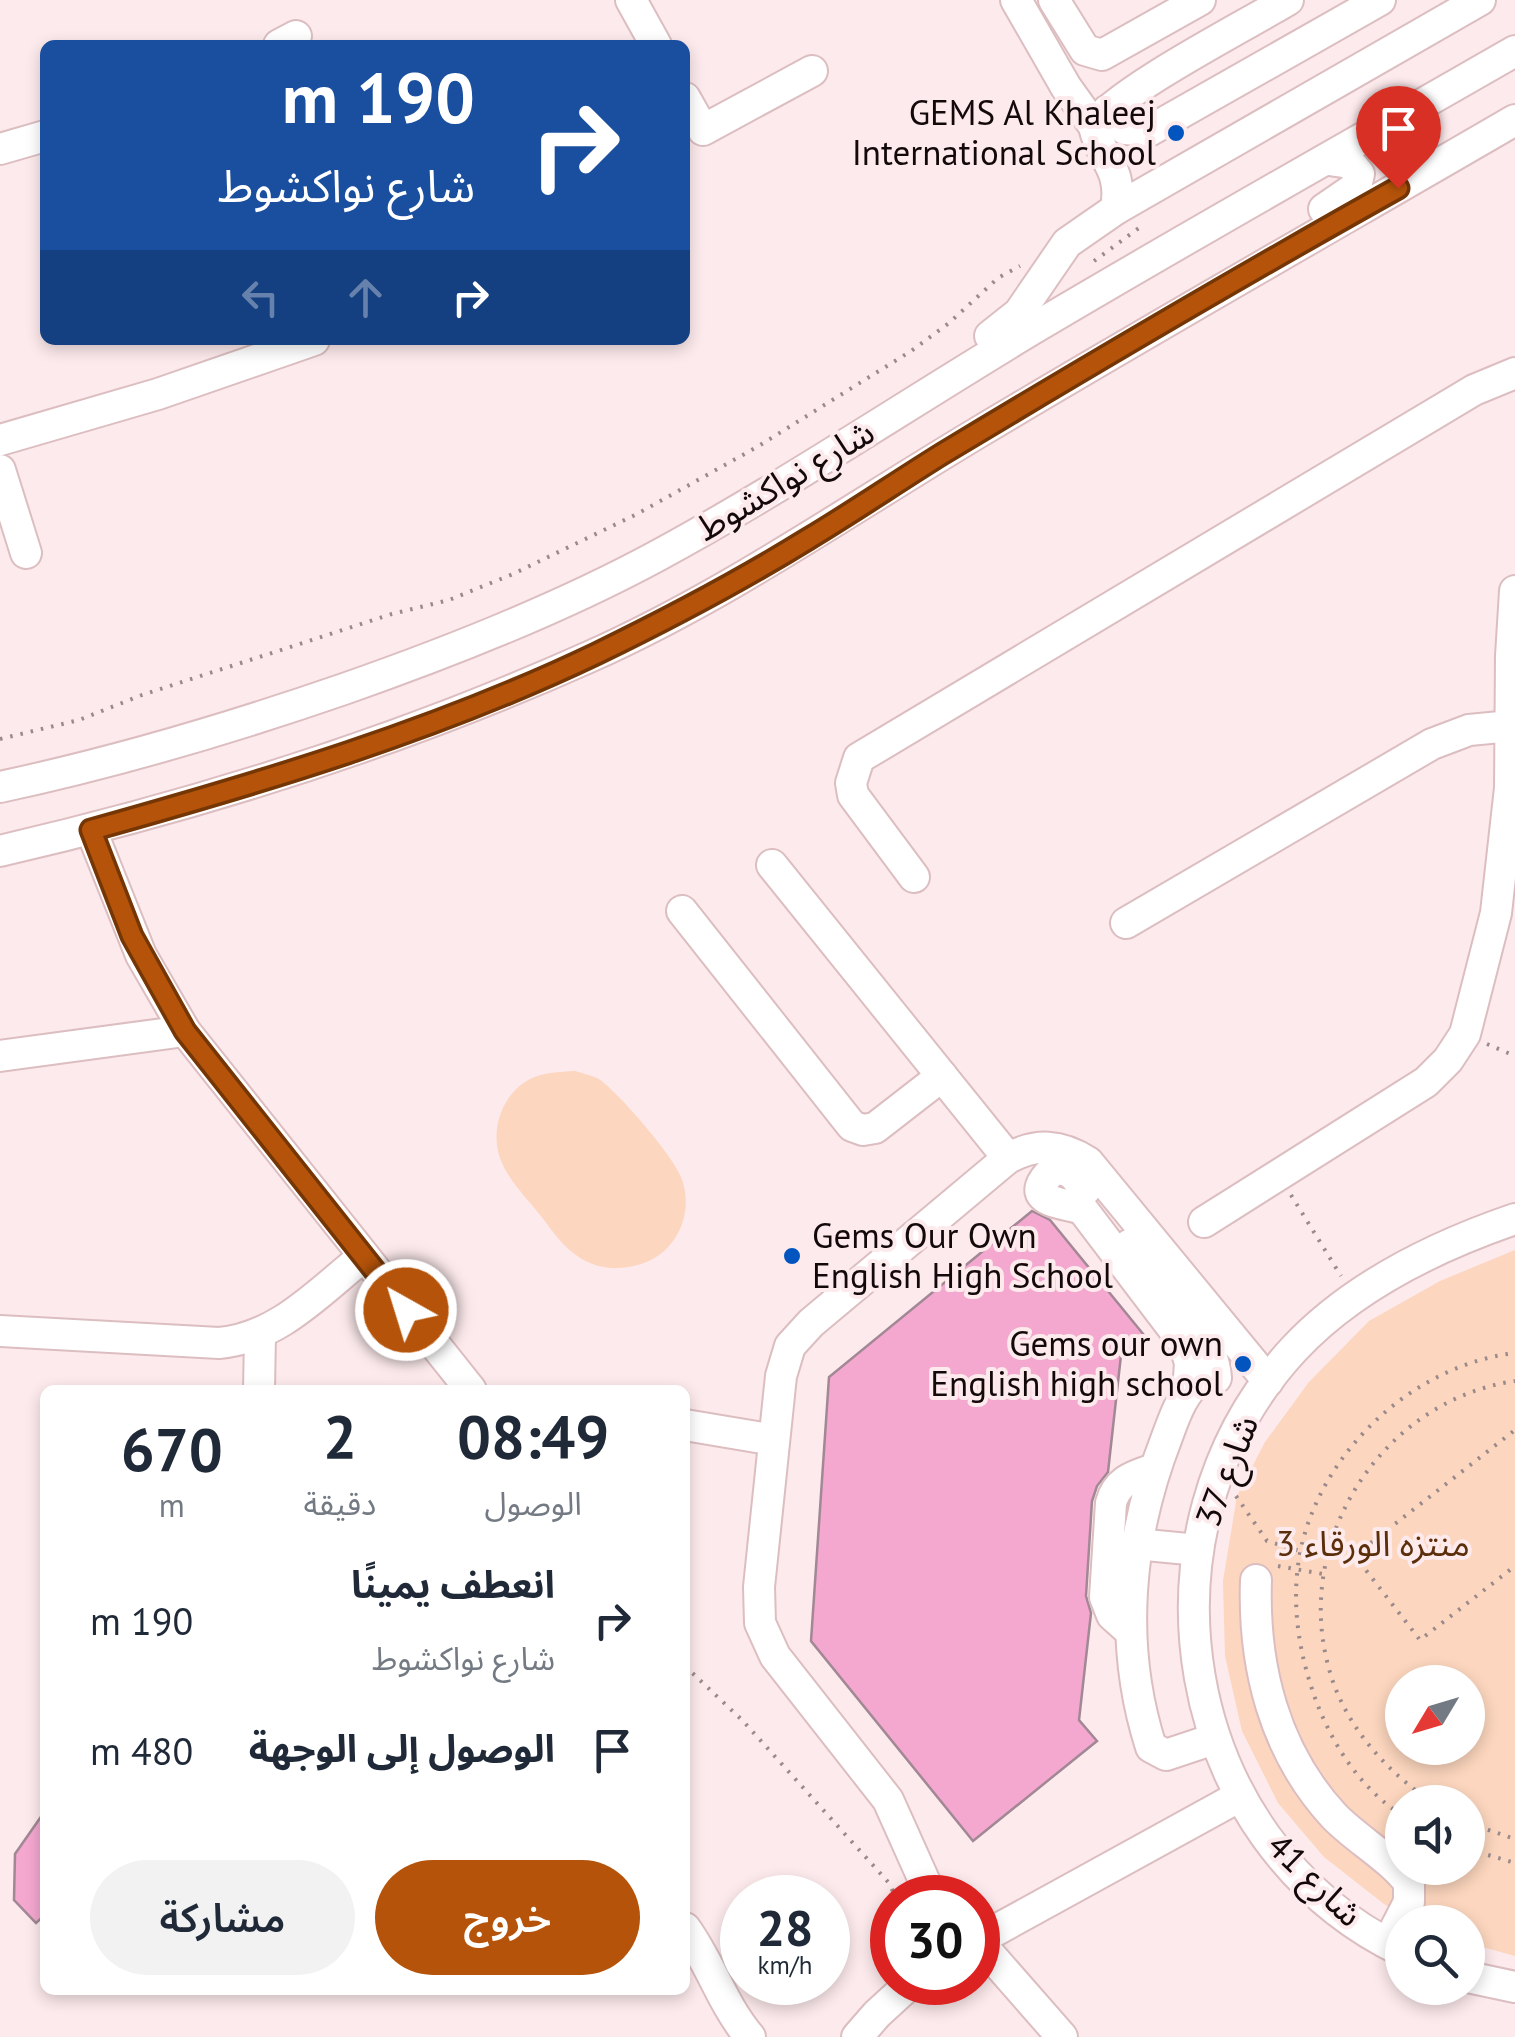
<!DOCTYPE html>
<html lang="ar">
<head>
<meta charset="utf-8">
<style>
  :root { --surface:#fff; --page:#f2f2f3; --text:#1f2937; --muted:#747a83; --accent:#b45309 }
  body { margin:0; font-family:"PT Sans","Noto Sans Arabic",sans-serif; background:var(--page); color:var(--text); direction:rtl; height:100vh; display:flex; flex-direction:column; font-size:38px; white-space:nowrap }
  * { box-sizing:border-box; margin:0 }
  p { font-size:32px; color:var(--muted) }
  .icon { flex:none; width:55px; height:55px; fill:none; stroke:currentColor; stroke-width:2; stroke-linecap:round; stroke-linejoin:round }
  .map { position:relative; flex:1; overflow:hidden; direction:ltr }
  .drawer { position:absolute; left:40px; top:1385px; width:650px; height:610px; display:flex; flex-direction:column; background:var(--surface); border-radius:15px; box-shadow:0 5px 15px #0003; direction:rtl }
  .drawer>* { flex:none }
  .top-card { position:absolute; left:40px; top:40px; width:650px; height:305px; border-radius:15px; box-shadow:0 5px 15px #0003; direction:rtl; background:#1a4fa0; color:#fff; overflow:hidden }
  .needle { width:65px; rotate:232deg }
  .controls { position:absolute; left:1385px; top:1665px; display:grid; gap:20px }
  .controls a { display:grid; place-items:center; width:100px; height:100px; border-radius:50%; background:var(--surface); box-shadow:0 5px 15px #0003; font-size:50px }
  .speed { position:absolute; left:720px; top:1875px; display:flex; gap:20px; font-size:50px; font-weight:700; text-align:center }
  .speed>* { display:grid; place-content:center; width:130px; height:130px; border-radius:50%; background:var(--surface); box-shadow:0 5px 15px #0003; line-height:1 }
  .speed small { font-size:25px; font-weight:400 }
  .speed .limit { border:15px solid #d22; background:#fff; color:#111 }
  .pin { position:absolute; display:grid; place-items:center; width:85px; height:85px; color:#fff; margin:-102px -42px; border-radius:50% 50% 50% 0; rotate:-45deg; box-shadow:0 0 10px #0007 }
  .pin .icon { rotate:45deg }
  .me { position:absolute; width:110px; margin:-55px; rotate:321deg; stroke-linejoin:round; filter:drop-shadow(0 0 8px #0008) }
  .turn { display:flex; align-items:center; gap:35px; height:210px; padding:0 50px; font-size:45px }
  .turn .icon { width:130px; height:130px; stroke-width:2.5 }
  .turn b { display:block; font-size:70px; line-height:85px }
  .lanes { display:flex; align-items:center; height:95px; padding:0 50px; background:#0003; justify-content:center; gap:50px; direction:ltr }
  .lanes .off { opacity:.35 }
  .eta { display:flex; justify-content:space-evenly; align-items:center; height:170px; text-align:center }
  .eta b { font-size:60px; font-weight:600; line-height:70px }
  .button { display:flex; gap:20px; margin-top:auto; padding:20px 50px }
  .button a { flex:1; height:115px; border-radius:60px; background:var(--accent); color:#fff; font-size:40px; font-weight:600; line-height:115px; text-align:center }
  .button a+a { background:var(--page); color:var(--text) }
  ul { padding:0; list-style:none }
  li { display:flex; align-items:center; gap:30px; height:130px; padding:0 50px }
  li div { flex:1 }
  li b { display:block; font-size:38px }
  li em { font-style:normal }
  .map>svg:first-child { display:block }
</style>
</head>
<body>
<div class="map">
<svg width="1515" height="2037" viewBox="0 0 1515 2037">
  <rect width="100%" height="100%" fill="#fdeaec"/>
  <!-- green -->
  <g fill="#fcd6be" fill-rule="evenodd">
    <path d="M575,1071C582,1073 590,1075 597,1078C615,1088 674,1157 681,1177C695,1212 677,1253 641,1264C621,1270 601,1270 582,1259C564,1249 552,1230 540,1215C526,1197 508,1180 500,1158C490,1129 502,1094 530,1079C544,1072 560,1072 575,1071Z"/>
    <path d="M1515,1250V1956L1468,1943V1922H1415L1384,1904L1324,1857L1278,1803L1242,1731L1225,1656L1223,1581L1237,1496L1265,1442L1309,1382L1369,1321L1440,1281ZM1402,1682H1468V1748H1402ZM1402,1802H1468V1868H1402Z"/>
  </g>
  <!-- building -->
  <g fill="#f4a7cf" stroke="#a18894" stroke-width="2.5">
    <polygon points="1032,1211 1050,1220 1144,1335 1121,1355 1108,1472 1097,1486 1092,1501 1086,1596 1091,1613 1079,1720 1097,1741 973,1841 811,1641 829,1377"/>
    <polygon points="45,1811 45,1915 36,1923 14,1900 15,1854"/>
  </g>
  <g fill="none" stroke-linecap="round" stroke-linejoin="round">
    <!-- minor casing -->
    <g stroke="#dcbec1" stroke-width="34">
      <g id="minor">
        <polyline points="631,0 656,45"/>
        <polyline points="1016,0 1066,87 1094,126"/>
        <polyline points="1054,0 1085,50 1102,55 1200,0"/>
        <polyline points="279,45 296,36"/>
        <polyline points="685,98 703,130 812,71"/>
        <polyline points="1108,110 1125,129 1149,131 1380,0"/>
        <polyline points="0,149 45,136"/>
        <path d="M1116,209C1123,166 1101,162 1094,126C1114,93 1248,24 1288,0"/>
        <polyline points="1324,209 1356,187 1359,174 1350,163 1329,160"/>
        <polyline points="990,336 1019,313 1067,243 1116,209 1480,0"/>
        <polyline points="0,440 158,394 314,340"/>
        <polyline points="0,470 26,553"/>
        <path d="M0,787C117,762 231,728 344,689C450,652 557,610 657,556C786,486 909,403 1036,327C1194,233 1355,143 1515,51"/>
        <polyline points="91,830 141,955 185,1031 471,1390"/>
        <path d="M0,851C202,804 399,742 589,657C726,596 850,509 979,432C1156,326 1336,224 1515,120"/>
        <polyline points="772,865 1008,1158"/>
        <polyline points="914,877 853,795 851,783 859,758 1474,390 1515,373"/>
        <polyline points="682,911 852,1126 863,1130 875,1128 942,1076"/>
        <polyline points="1126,923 1432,744 1469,730 1511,726"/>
        <polyline points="0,1056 185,1031"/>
        <path d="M1085,1190C1076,1177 1070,1166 1052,1171C1017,1205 1071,1202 1083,1210L1184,1343L1190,1363L1188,1391"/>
        <polyline points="1204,1222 1426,1082 1448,1060 1465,1034 1496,913 1510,788 1511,656 1515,591"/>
        <path d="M1129,1245C1158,1280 1214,1332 1216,1378"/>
        <path d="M0,1331L219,1343C278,1338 319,1292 363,1257"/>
        <path d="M1202,1379C1184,1388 1174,1418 1167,1437C1128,1537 1118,1644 1151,1747L1166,1755L1214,1739"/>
        <polyline points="259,1390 260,1335"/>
        <polyline points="685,1425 774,1440"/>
        <polyline points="1136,1544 1198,1550"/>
        <path d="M1256,1580C1253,1666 1274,1751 1334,1816C1356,1839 1392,1859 1409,1883V1902L1388,1943"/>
        <path d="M1131,1632L1112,1615L1105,1597L1111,1503C1117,1480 1134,1476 1154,1469"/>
        <path d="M932,1898L888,1800L775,1656L760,1623L759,1587L781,1376L790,1346L811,1323L1008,1158C1037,1143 1060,1144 1088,1162L1268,1381"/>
        <path d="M685,1928C710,1962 722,2004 750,2037"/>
        <polyline points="978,1940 1240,1796"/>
        <polyline points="978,1941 1062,2037"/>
        <path d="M1402,1951C1176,1842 1125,1531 1294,1349C1352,1287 1436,1246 1515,1219"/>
        <polyline points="1468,1977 1515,1987"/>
        <polyline points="857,2037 877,2014 912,1982"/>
      </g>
    </g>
    <!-- path -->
    <g stroke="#9a8a8c" stroke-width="4" stroke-dasharray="2.5 8" stroke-linecap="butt">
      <polyline points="1094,261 1143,225"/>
      <polyline points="0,739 79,720 142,695 392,614 449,600 513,574 637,514 757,447 911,351 949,323 998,278 1020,266"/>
      <polyline points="1487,1044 1515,1056"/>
      <polyline points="1291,1195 1341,1276"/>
      <polyline points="1236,1496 1267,1541 1300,1551"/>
      <polyline points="1334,1529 1420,1640 1515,1566"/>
      <polyline points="1354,1556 1515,1430"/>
      <polyline points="1278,1566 1323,1574"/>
      <polyline points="685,1666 743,1721 889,1883 896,1898"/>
      <path d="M1432,1802C1384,1770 1342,1722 1328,1665C1294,1537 1384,1400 1515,1381"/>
      <path d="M1402,1815C1360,1789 1330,1741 1314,1695C1298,1649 1291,1601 1300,1553C1320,1452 1413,1365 1515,1353"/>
      <polyline points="1468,1823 1515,1839"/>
      <polyline points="1468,1849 1515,1863"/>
    </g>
    <!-- minor -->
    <use href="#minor" stroke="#fff" stroke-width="30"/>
  </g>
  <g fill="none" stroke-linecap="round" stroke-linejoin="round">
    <!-- route casing -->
    <g stroke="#753606" stroke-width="25">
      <path id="route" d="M406,1310L185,1031L132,936L91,830C263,782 435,731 596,654C668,619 740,581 808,539C853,512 897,482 942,454C1093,363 1244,274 1398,188"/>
    </g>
    <!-- route -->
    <use href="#route" stroke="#b45309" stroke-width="18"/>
  </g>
  <!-- markers -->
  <g fill="#0255bf" stroke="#fdeaec" stroke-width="4">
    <circle cx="1176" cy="133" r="10"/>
    <circle cx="792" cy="1256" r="10"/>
    <circle cx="1243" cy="1364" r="10"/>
  </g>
  <g text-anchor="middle" stroke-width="8" stroke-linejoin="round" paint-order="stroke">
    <!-- poi labels -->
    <g font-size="35" fill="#13090b" stroke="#fdeaec" text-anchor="end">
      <text x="1156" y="125">GEMS Al Khaleej<tspan x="1156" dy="40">International School</tspan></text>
      <text x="812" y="1248" text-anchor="start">Gems Our Own<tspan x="812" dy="40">English High School</tspan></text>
      <text x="1223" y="1356">Gems our own<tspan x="1223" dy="40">English high school</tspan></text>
    </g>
    <!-- street labels -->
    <g font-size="35" fill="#13090b" stroke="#fdeaec">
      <text transform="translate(785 480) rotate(-31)" y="12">شارع نواكشوط</text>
      <text transform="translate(1227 1471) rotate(-69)" y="12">شارع 37</text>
      <text transform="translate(1315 1880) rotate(44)" y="12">شارع 41</text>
    </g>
    <!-- park labels -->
    <g font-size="35" fill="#5c2f0c" stroke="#fdeaec">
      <text x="1373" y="1556">منتزه الورقاء 3</text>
    </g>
  </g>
</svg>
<div class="controls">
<a><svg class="needle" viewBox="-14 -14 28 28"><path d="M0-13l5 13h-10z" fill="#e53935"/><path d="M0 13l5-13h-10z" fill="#747a83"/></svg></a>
<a><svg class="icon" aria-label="sound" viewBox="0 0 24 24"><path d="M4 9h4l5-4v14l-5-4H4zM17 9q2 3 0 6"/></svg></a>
<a><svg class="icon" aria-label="search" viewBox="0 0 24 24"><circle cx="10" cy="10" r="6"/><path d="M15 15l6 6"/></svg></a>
</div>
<div class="speed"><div>28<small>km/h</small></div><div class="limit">30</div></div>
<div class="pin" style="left:1398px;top:188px;background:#d93025"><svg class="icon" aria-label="arrive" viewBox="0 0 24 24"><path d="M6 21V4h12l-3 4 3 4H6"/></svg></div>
<svg class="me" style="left:406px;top:1310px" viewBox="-20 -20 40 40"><circle r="17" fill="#b45309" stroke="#fff" stroke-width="3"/><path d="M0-11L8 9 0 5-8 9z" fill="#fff"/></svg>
<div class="top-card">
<div class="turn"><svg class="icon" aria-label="right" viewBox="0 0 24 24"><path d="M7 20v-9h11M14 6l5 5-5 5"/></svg><div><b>190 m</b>شارع نواكشوط</div></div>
<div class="lanes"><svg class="icon off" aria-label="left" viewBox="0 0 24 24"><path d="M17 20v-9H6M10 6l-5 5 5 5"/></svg><svg class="icon off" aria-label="ahead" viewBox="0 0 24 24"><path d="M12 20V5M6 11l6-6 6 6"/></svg><svg class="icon" aria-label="right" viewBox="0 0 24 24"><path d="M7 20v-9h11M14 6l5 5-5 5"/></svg></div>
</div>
<section class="drawer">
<div class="eta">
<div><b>08:49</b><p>الوصول</p></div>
<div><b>2</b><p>دقيقة</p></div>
<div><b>670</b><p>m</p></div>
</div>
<ul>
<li><svg class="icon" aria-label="right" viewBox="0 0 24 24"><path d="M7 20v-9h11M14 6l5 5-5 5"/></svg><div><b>انعطف يمينًا</b><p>شارع نواكشوط</p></div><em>190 m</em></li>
<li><svg class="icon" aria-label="arrive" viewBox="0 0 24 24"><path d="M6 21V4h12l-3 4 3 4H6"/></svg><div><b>الوصول إلى الوجهة</b></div><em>480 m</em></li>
</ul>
<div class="button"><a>خروج</a><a>مشاركة</a></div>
</section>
</div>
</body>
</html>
